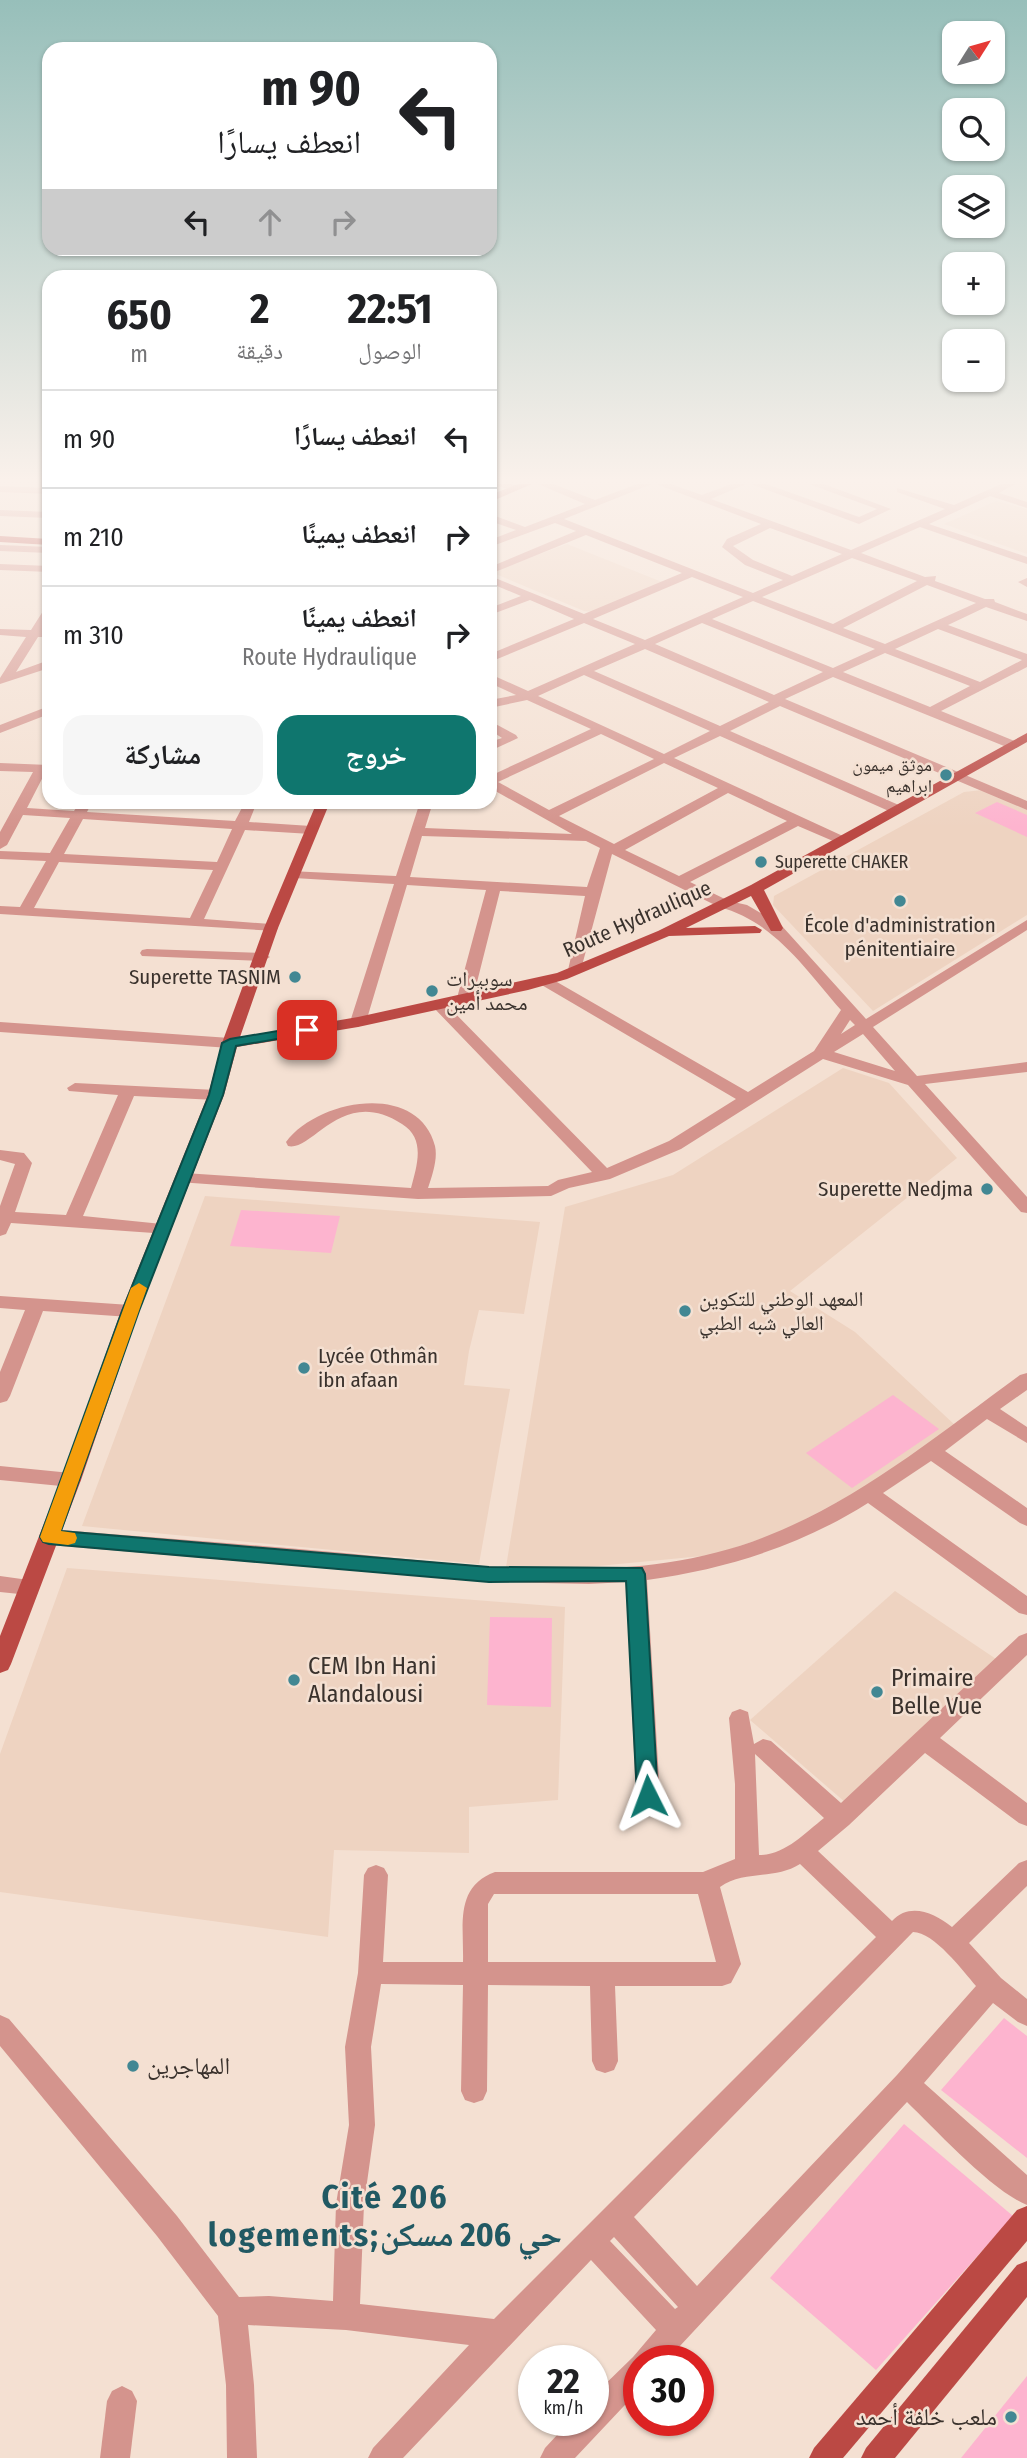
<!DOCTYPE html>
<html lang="ar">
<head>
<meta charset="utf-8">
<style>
  :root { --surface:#fff; --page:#f6f6f6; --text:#202124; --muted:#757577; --line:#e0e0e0; --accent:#0f766e }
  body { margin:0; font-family:"Fira Sans Condensed","Noto Naskh Arabic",sans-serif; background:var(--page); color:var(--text); direction:rtl; height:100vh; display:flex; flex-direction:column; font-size:26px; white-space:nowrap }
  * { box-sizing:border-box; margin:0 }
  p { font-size:23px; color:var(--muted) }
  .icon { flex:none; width:38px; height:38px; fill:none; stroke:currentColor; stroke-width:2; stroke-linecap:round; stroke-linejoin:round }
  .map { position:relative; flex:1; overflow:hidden; direction:ltr }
  .panel { position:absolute; left:42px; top:270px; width:455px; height:539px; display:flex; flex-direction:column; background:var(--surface); border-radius:21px; box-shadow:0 2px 5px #0004; direction:rtl }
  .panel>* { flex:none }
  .top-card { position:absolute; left:42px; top:42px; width:455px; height:214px; border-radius:21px; box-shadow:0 2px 5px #0004; direction:rtl; background:#fff; color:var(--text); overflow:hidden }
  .needle { width:46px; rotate:53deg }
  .controls { position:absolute; left:942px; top:21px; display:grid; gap:14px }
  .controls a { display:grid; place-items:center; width:63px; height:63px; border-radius:14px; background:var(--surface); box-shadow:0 2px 5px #0004; font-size:35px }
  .speed { position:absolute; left:518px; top:2345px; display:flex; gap:14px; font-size:35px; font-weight:700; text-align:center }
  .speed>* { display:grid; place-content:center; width:91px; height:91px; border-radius:50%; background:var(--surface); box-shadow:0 2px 5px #0004; line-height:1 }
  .speed small { font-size:18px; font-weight:400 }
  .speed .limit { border:10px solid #d22; background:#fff; color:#111 }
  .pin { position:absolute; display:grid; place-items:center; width:60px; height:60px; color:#fff; margin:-30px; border-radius:14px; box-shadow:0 4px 10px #0006 }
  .me { position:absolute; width:77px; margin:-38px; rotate:357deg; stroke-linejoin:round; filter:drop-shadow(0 0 5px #0008) }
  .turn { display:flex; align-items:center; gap:24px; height:147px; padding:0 21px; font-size:32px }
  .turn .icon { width:91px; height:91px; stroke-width:2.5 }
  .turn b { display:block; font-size:49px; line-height:60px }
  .lanes { display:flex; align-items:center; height:66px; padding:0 21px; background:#0003; justify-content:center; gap:35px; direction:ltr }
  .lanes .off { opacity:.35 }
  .eta { display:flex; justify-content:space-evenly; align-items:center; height:119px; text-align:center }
  .eta b { font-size:42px; font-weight:700; line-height:49px }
  .action { display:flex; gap:14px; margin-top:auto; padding:14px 21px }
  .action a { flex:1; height:80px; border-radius:21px; background:var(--accent); color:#fff; font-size:28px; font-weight:700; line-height:80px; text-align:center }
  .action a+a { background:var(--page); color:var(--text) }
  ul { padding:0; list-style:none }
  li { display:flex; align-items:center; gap:21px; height:98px; padding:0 21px; border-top:2px solid var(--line) }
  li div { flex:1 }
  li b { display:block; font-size:26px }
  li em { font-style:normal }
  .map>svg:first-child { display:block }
</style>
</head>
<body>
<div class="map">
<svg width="1027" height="2458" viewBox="0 0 1027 2458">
  <rect width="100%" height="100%" fill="#f4e0d2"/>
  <!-- built -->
  <g fill="#eed3c1">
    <polygon points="996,501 1027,509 1027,554 944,524"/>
    <polygon points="567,544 662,582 593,612 584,611 491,572"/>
    <polygon points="982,790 1027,810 1027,915 873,1011 773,905 774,896 964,792"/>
    <polygon points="843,1068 889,1083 957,1158 790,1291 855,1332 956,1426 866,1487 781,1532 713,1555 577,1568 506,1567 565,1207 673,1175"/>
    <polygon points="205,1196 540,1222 524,1314 479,1310 469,1351 464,1385 510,1389 479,1564 82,1526"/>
    <polygon points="67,1568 565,1607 558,1800 469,1807 469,1853 334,1850 328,1937 0,1892 0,1754"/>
    <polygon points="895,1591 1002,1663 853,1809 750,1720"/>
  </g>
  <!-- green -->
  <g fill="#fdb4cf">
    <polygon points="997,802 1027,815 1027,837 975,813"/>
    <polygon points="241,1210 340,1216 331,1253 230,1246"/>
    <polygon points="893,1395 939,1429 852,1488 806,1453"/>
    <polygon points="490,1617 552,1618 551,1707 487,1705"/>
    <polygon points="1004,2018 1027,2036 1027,2158 941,2090"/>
    <polygon points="904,2124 1013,2216 876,2370 770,2278"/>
    <polygon points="1027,2376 1027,2458 961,2458"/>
  </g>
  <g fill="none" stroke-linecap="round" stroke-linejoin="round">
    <!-- minor -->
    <g fill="#d4948d" fill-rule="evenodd">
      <polygon points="491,484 512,484 520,488 515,491"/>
      <path d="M538,484H553L595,500L637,484H652L564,519L753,593L783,580L745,565L722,547L727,539L761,524L656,484H671L702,495L731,484H746L711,499L851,550L945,509L897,492V488L954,505L1001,484H1015L999,493L1027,502V508L990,496L929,524L1027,557V564L920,527L861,553L925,577L936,576L935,581L985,599H994L995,602L1027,614V621L986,607L948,625L1027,654V667L941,711L1017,742V748H1009L833,677L785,699L1027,801V810L780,706L730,731L901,806V812H891L720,736L674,758L845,837V843L840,844L798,826L690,882L729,901L747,905L781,925L866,1019L1027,920V930L873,1027L917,1076L1027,1062V1072L925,1084L1027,1197V1213L1021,1212L908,1085L823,1059L681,1149L610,1179L569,1188L551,1196L418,1199L178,1182L176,1178L184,1173L411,1188C417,1165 426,1139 402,1124C342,1085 313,1152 288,1146L286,1142C318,1099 418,1081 435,1146C438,1159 432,1176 428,1188L548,1186L558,1180L592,1172L433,1007L430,1004L433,1001H443L607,1168L669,1141L736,1099L540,984L537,981L540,978H550L748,1092L814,1051L841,1010C806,970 774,921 719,907L612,854L580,973L575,974L568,970L585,896L500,891L473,998L465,1003L457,998L486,890L407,885L366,1022L358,1027L350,1022L394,884L294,878L289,877V871L396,876L420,802H433L425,828L572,834L490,788V776L591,729L527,700L490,708V700L516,695L490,683V674L528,691L635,644L584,623L490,662V654L574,619L530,600L490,615V608L521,596L490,583V576L584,614L682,573L586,535L490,574V567L576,531L555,523L490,547V540L516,530L490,521V514L525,527L585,504ZM770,528L842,554L792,576L753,560L733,546ZM852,558L917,581L833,624L762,597ZM692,577L743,597L645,640L593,619ZM927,585L976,603L885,644L843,628ZM753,601L875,649L833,668L712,619ZM702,623L823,672L774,695L655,644ZM938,629L1022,660L980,682L895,649ZM645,649L769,702L720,726L594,671ZM885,653L970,686L930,707L843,672ZM584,675L710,731L664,754L538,696ZM601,734L654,759L549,810L498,782ZM664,763L718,788L614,844L559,816ZM728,793L787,821L679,876L625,850ZM422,836L586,841L600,848L587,887L410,877ZM850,1020L855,1025L841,1034ZM863,1034L895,1071L834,1052Z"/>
      <polygon points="751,484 766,484 859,517 877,509 809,484 824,484 891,509 859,524"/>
      <polygon points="0,486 49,488 49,494 0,492"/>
      <polygon points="0,510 49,512 49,518 0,516"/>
      <polygon points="0,545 49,547 49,553 0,551"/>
      <polygon points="0,564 49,566 49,572 0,570"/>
      <polygon points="1027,578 1027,587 1018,582"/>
      <polygon points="49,607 49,619 42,630 49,631 49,637 38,637 16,672 49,660 49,668 0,684 0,678 26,637 0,635 0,629 31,630 45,608"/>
      <polygon points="49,706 49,714 0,733 0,725"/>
      <polygon points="490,721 516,735 518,738 490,751 490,742 502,738 490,730"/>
      <path d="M0,763L49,765V773H45L27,808L74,811L80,802H92L87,812L235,821L245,802H257L249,822L311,826L318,830L311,834L245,830L204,919L271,924L276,925L278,928L276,931L0,914V906L20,907L46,861L0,859V851L50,853L70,818L23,815L7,845L0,849V832L33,772L0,771ZM83,819L232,829L217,862L64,854ZM59,862L213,870L190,918L34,908Z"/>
      <polygon points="147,949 263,953 270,957 263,961 142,956 140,953 142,950"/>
      <polygon points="0,1022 230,1038 238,1043 230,1048 0,1032"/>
      <polygon points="75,1083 216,1090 224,1095 216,1100 134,1096 83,1216 162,1224 171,1230 168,1234 11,1223 6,1234 0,1236 0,1206 15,1164 0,1160 0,1150 24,1153 32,1163 15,1212 66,1215 118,1095 69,1091 67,1088"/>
      <polygon points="0,1296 130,1305 136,1307 139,1311 136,1315 130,1317 43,1311 10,1396 7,1401 0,1403 0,1372 25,1310 0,1308"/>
      <path d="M1027,1373V1390L1000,1409L1027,1427V1443L987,1419L945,1451L1027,1508V1526L1020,1523L931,1461L883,1493L1027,1596V1615L1019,1613L868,1503C800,1546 726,1569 647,1580L660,1796L656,1803L648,1806L640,1803L636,1796L626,1582L589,1584L490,1582L49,1545L42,1542L39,1537L42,1532L49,1529C147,1537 246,1544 344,1553C482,1566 634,1589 767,1536C861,1499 940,1433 1020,1375Z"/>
      <polygon points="0,1466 71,1473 78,1475 81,1480 78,1485 71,1487 0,1480"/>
      <polygon points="0,1576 36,1581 40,1587 36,1593 29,1595 0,1592"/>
      <path d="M1027,1633V1655L940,1738L1027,1803V1826L1019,1823L925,1753L849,1825L818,1851L892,1921C910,1902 934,1913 952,1927L1019,1863L1027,1860V1886L969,1943L1001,1978L1027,1999V2026L1018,2022L993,2003L924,2083L1027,2175V2205C992,2191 936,2130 907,2102L666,2361H639V2390L575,2458H540L545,2448L571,2420H593V2396L633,2357L656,2330L591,2260L403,2458H368L373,2448L469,2345L346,2330L248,2325L254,2385L257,2458H227L226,2385L218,2316L157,2236L0,2046V2015L9,2019L177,2216L239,2297L269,2296L333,2301L336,2204L349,2125L345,2047L358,1973L364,1875L368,1868L376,1865L384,1868L388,1875L383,1962H463C464,1926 454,1887 495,1872H703L735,1859V1784L729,1718L732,1712L740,1709L748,1712L754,1744L763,1739L771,1741L841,1803L1019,1636ZM755,1754L824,1818C805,1833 785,1855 759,1855ZM800,1864L876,1937L494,2319L360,2304L364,2204L375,2125L371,2047L381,1984L463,1985L461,2091L465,2100L474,2103L483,2100L487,2091L488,1985L590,1986L592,2061L596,2070L605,2073L614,2070L618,2061L615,1986H722L731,1983L741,1964L720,1887C744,1870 775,1880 800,1864ZM494,1894H698L716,1962H488V1904ZM913,1932C934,1932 963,1971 976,1986L897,2075L697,2286L634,2217ZM614,2237L678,2307L675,2309L610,2241Z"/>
      <polygon points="122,2386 132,2391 137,2401 130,2458 100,2458 107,2401 112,2391"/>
    </g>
    <!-- major -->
    <g fill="#bb4944" fill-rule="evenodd">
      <polygon points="518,484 532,484 490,502 490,495"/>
      <polygon points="0,536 49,539 49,545 0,542"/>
      <polygon points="1027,733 1027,742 764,890 783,928 781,931 771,931 751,896 686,928 755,926 762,930 760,933 669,936 567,979 528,990 358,1027 237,1047 224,1095 139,1311 81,1480 11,1664 8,1670 0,1673 0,1636 61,1480 121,1311 208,1095 222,1043 264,928 317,802 330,802 278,928 240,1037 358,1017 557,973 658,931 751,885"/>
      <polygon points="1027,2206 1027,2241 843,2458 809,2458 814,2448 1017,2210"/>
      <polygon points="1027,2261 1027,2297 895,2458 861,2458 866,2448 1017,2265"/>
    </g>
  </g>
  <!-- sky -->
  <linearGradient id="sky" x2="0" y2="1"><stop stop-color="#97bfba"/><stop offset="0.58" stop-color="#faf1eb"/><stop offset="1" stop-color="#faf1eb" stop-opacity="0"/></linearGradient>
  <rect width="1027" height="828" fill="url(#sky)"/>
  <!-- route -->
  <polygon fill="#0f766e" stroke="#0a4d48" stroke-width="2" points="307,1026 314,1030 312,1033 236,1046 223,1095 139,1311 61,1531 489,1567 642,1568 645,1574 658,1796 655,1802 648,1805 640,1802 637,1796 626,1581 489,1582 49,1544 43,1542 40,1537 122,1311 209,1095 222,1043 230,1039"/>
  <!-- slow -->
  <polygon fill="#f59e0b" points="139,1283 147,1288 61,1531 75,1533 77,1538 75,1543 68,1545 43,1542 40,1537 131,1288"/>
  <!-- markers -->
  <g fill="#428793" stroke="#f4e0d2" stroke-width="2.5">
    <circle cx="946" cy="775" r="7"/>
    <circle cx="761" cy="862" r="7"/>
    <circle cx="900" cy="901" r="7"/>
    <circle cx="295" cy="977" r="7"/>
    <circle cx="432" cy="991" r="7"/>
    <circle cx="987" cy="1189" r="7"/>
    <circle cx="685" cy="1311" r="7"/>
    <circle cx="304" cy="1368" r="7"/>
    <circle cx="294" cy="1680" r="7"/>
    <circle cx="877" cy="1692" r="7"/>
    <circle cx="133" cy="2066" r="7"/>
    <circle cx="1011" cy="2417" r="7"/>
  </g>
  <g text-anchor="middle" stroke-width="5" stroke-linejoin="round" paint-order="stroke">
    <!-- far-poi labels -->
    <g font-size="18" fill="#3a322d" stroke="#f4e0d2" text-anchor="end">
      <text x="932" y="771">موثق ميمون<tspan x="932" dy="21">ابراهيم</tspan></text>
      <text x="775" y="868" text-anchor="start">Superette CHAKER</text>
    </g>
    <!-- street labels -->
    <g font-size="21" fill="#3a322d" stroke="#f4e0d2">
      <text transform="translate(637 919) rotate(-24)" y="7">Route Hydraulique</text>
    </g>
    <!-- poi labels -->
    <g font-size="21" fill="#3a322d" stroke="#f4e0d2" text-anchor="start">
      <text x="900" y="932" text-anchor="middle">École d'administration<tspan x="900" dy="24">pénitentiaire</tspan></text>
      <text x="281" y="984" text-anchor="end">Superette TASNIM</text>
      <text x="446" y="986">سوبيرات<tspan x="446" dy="24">محمد أمين</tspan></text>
      <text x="973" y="1196" text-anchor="end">Superette Nedjma</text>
      <text x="699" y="1306">المعهد الوطني للتكوين<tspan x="699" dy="24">العالي شبه الطبي</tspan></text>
      <text x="318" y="1363">Lycée Othmân<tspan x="318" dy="24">ibn afaan</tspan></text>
    </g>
    <!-- near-poi labels -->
    <g font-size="24" fill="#3a322d" stroke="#f4e0d2" text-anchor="start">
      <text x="308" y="1674">CEM Ibn Hani<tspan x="308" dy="28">Alandalousi</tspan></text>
      <text x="891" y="1686">Primaire<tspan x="891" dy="28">Belle Vue</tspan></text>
      <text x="147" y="2074">المهاجرين</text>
      <text x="997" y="2425" text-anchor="end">ملعب خلفة أحمد</text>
    </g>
    <!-- near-district labels -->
    <g font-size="33" font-weight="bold" letter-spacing="2" fill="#215963" stroke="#f4e0d2">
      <text x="385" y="2208">Cité 206<tspan x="385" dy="38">logements;حي 206 مسكن</tspan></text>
    </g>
  </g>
</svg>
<div class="controls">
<a><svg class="needle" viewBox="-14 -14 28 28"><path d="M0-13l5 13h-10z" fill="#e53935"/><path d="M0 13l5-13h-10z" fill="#757577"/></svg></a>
<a><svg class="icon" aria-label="search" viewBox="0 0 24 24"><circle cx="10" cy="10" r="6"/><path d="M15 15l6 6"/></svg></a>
<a><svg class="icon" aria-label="layers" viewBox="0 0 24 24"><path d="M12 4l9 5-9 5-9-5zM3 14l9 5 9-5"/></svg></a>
<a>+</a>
<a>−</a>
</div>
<div class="speed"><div>22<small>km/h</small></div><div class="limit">30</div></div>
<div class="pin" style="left:307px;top:1030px;background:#d93025"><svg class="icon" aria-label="arrive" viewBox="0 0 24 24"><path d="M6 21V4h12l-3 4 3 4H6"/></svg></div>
<svg class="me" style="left:648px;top:1796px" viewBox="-20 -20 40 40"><path d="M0-17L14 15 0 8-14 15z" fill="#0f766e" stroke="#fff" stroke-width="4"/></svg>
<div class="top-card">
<div class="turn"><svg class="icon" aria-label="left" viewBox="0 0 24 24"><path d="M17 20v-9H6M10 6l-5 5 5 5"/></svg><div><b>90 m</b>انعطف يسارًا</div></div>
<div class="lanes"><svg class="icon" aria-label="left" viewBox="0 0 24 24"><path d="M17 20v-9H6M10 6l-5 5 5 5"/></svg><svg class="icon off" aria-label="ahead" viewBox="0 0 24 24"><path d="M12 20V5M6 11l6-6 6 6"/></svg><svg class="icon off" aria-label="right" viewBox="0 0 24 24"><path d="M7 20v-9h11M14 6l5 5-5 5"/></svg></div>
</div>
<section class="panel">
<div class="eta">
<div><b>22:51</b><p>الوصول</p></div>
<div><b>2</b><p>دقيقة</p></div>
<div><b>650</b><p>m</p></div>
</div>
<ul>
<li><svg class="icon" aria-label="left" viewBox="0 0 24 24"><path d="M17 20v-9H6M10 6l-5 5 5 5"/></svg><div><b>انعطف يسارًا</b></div><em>90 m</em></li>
<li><svg class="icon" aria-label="right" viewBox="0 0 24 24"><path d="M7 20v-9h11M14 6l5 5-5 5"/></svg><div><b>انعطف يمينًا</b></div><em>210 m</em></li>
<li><svg class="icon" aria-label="right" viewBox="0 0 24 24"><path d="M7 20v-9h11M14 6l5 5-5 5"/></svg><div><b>انعطف يمينًا</b><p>Route Hydraulique</p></div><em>310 m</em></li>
</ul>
<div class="action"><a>خروج</a><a>مشاركة</a></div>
</section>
</div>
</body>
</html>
